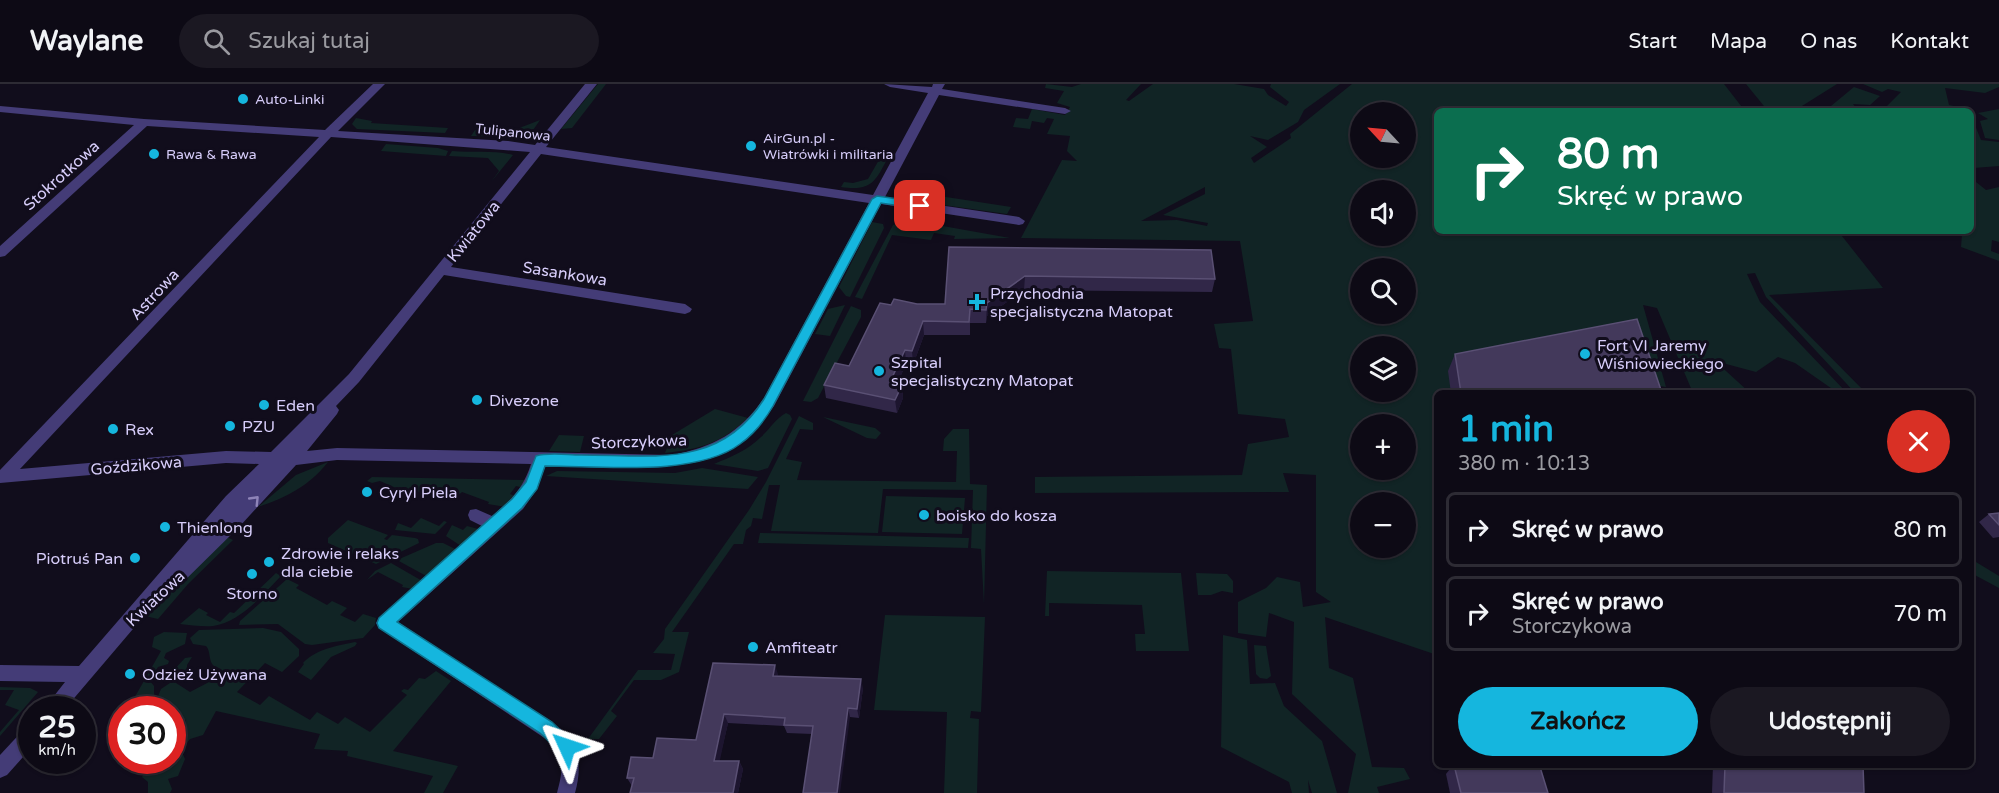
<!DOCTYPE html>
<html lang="pl">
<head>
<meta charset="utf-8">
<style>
  :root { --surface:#0d0a15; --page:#1b1822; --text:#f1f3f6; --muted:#9a9aa0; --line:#2d2b34; --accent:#15b6de }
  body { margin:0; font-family:"Varela Round",sans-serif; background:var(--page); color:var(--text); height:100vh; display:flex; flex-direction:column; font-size:22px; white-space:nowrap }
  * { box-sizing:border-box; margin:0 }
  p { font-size:20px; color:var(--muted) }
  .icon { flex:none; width:33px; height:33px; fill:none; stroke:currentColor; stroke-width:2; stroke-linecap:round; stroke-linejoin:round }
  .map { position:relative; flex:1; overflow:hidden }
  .details { position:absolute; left:1434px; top:306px; width:540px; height:378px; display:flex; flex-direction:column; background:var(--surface); border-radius:9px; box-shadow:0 2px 4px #0004,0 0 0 2px var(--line) }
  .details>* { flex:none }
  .guide { position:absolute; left:1434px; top:24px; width:540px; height:126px; border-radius:9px; box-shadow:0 2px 4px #0004,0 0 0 2px var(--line); background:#0b6e4f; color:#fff; overflow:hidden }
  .needle { width:39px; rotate:296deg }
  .tools { position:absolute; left:1350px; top:18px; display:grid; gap:12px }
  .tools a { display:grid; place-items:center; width:66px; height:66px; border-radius:50%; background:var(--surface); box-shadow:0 2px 4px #0004,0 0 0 2px var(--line); font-size:30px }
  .speed { position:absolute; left:18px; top:612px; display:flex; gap:12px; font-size:30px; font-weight:700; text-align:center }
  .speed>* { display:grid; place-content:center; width:78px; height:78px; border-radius:50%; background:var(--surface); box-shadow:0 2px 4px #0004,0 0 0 2px var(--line); line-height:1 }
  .speed small { font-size:15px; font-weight:400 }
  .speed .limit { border:9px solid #d22; background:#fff; color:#111 }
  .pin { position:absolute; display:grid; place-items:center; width:51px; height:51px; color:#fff; margin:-26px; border-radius:12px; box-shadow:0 3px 9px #0006 }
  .me { position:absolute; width:66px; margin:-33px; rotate:312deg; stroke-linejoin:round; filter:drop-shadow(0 0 4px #0008) }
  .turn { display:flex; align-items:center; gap:21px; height:126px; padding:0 24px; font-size:27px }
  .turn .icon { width:78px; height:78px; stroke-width:2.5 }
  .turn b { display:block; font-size:42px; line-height:51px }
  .round { display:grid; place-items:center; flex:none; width:63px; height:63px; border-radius:32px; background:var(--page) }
  .summary { display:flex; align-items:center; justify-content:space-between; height:102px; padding:0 24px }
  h1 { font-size:36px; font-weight:800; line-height:45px; color:var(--accent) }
  .cta { display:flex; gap:12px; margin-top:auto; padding:12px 24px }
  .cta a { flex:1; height:69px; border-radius:36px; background:var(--accent); color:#111; font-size:24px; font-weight:800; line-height:69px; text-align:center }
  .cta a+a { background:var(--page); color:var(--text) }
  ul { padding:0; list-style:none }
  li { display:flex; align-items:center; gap:18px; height:75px; margin:0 12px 9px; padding:0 12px; border:3px solid var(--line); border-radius:9px }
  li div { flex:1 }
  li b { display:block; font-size:22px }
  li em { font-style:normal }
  header { display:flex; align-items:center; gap:36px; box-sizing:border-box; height:84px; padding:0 30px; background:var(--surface); border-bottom:2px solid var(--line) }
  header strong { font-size:28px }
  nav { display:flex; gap:33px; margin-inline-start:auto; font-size:21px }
  .search { width:420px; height:54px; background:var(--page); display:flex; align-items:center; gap:15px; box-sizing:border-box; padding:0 21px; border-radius:33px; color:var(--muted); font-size:22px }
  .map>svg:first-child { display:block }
</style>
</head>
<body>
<header>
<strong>Waylane</strong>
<div class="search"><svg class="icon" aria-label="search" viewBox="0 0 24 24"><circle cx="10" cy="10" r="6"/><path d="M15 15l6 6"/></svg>Szukaj tutaj</div>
<nav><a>Start</a><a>Mapa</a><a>O nas</a><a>Kontakt</a></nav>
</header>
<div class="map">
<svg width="1999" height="709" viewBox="0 0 1999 709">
  <rect width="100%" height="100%" fill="#110d1c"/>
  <!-- green -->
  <g fill="#112425" fill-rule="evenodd">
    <polygon points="598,0 606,0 572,44 561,45"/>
    <path d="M1046,0L1072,3L1081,0H1141L1126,16L1129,17L1153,0H1234L1264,5L1268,11L1286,22L1289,18L1270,3L1271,0H1340L1304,26L1298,38L1268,56L1250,52L1267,63L1251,74L1254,79L1291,54L1290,50L1352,0H1724L1745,27H1437V147H1838L1883,204L1769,211L1866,309H1855L1845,298L1766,213L1755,189L1747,190L1760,218L1847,309H1838L1795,279L1778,273L1756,288L1715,277L1749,308L1771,306L1770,309H1693L1657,224L1643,221L1666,303L1636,298L1637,309H1437V571L1325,533L1329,584L1353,594L1372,683L1404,684L1410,695L1377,703L1379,709H1348L1356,670L1292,610L1294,538L1269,529L1266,553L1238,549V518L1266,504L1277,493L1300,498L1303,523L1331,518L1316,508V391L1283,389L1289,408L1035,409V393L1242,391L1248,360L1289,353L1285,335L1238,330L1231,265L1219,264L1214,240L1253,237L1240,157L1021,154L1062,76L1077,77L1067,67L1070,52L1047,50L1054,35L1047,34L1044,39L1032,37L1030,45L1013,43L1016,34L1028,35L1032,25L1065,31L1070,23L1057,19L1064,7L1045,4ZM1360,28H1406V74H1360ZM1205,103V110L1163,131L1208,139L1207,142L1177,136L1141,137ZM1360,106H1406V152H1360ZM1360,184H1406V230H1360ZM1360,262H1406V308H1360ZM1360,340H1406V386H1360ZM1360,418H1406V464H1360Z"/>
    <polygon points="1746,0 1837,0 1794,27 1768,27"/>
    <polygon points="1863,0 1999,0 1999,3 1985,9 1945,4 1949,21 1973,26 1971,27 1882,27 1901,8 1888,5 1882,8"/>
    <polygon points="1854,3 1880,12 1870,21 1853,20 1858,27 1825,27"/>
    <polygon points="1999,25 1999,56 1985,54 1980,37 1988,35 1978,29"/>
    <polygon points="356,34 372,37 371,39 448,44 445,49 357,45 352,40"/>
    <polygon points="1972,34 1981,56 1999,58 1999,82 1974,84 1971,90"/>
    <polygon points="540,36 529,52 524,53 471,52 475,46 509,48"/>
    <polygon points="386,60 438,64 448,67 446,72 381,67"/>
    <path d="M452,67C471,69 496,66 513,71L491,98L499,87L488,74L449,72Z"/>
    <path d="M883,69L890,70C876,95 874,108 841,103L844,98L853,99L868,95Z"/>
    <polygon points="1971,94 1986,106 1999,103 1999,158 1992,156 1991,167 1999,170 1999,177 1961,163 1962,150 1953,147 1971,147"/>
    <polygon points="933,111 1011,123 1007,130 929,119"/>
    <polygon points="909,136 1010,154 954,155 955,152 934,149 931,156 892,151 862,215 855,213 893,141"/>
    <polygon points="872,138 883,140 884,144 850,213 846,212 839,203"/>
    <polygon points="845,221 830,252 815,250 828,225"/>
    <polygon points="851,222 861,226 861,233 818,314 811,318 803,317"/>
    <path d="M715,325L748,334C721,359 701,365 665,369L672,351Z"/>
    <path d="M786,329L790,331L792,335L768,384L758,387L714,380C731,373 748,366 761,353C770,345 775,335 786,329Z"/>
    <polygon points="799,332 813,339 813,346 800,345 786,375 802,378 797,396 956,398 957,367 943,367 944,355 953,345 969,345 970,400 987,401 984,520 981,465 971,464 973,406 883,405 878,449 771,447 780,401 769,401 762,435 753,434 751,442 746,446 743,460 734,460 672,548 689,548 679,588 661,596 634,596 611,627 617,632 599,655 588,655 638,586 671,586 675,570 653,569 664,555 665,545 749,426 766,398"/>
    <polygon points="823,333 875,344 881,349 876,355 867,354"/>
    <polygon points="559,351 584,352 580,368 549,367"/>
    <path d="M328,378C309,402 287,413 258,423L296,391Z"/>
    <polygon points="702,384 758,393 748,405 546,392 557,387 675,389"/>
    <polygon points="372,393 527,396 524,404 516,402 510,410 518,413 506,423 488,420 489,418 462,408 454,415 439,408 434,414 411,405 404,412 392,407 396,404 380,397 372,399 367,397"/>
    <polygon points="886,412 965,414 962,450 882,448"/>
    <polygon points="421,434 439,442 444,437 447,438 435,450 395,446 398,439 411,444"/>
    <polygon points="348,436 388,451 384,455 387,456 392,451 415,454 418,455 419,459 376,480 328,459 328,454"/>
    <polygon points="452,441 463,446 467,442 482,446 461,462 446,452"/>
    <polygon points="760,449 969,454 968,464 758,459"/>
    <polygon points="227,453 233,456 188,500 158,535 145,532"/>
    <polygon points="436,459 443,459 457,466 430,494 397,476"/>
    <polygon points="1971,475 1999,492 1999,504 1971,489"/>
    <polygon points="391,479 424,498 413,505 402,503 403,501 378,488 367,496 375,487"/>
    <polygon points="1047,487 1181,489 1189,567 1136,567 1135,550 1145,550 1142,521 1049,519 1049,532 1045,532"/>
    <path d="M276,489L281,492C263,511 240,538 213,542C203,543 190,541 180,540L199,524L208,529L206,531L220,538L230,528L234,529Z"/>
    <polygon points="1196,489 1227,490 1233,497 1233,509 1222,507 1211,511 1198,511"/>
    <polygon points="287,495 299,501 296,504 327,521 332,517 347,524 340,531 355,538 363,530 376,534 375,541 363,554 312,561 305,560 278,540 239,541 240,537"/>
    <polygon points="885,531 985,533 981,628 971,627 970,634 979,635 977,709 944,709 947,628 874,626"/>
    <path d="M263,544L281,548L299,565V572L282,588L265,579L237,608L260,621L269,612L310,636L317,628L338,640L345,633L370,648L407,611L401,607L404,605L408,606L419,594L425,595L436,587L451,597L393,667L458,682L443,709H424L433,692L347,672L348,667L314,665L320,650L216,627L203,651L190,655L181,666L185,675L178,692L168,695L172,705L170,709H148V698L142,693L147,684L140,677H128L172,676L173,657L177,655L179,649L186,640V636L180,633L173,635L172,626L159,625L154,622L161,605L170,599L171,589L185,574L192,573L187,581V587L176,596V599L190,608L211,597L209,593L222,586C220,584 217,583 214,582C208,577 211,567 206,562L193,560L190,554L199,546Z"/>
    <polygon points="164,548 187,549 185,560 166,569 164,574 169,577 168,580 158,583 156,586 160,588 160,592 149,596 154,602 154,611 139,619 145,623 143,625 128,625 161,567 152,563 154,553"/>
    <polygon points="1223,551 1247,556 1250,600 1275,599 1284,622 1322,657 1337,709 1312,709 1308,696 1309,709 1292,709 1289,698 1221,663"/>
    <path d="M355,558L357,559L355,562L331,573L311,596L298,588L304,580L303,579C316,565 336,562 355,558Z"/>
    <polygon points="1254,561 1266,562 1271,592 1267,595 1260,594 1256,590"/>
    <polygon points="0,603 30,604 38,608 0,652 0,648 19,626 5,621 14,606 0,606"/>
  </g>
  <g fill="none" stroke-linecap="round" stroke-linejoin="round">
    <!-- street -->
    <g fill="#443c77" fill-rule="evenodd">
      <path d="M373,0H385L338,47L508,57L535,61L585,0H597L546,63L873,111L928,9L890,3L884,0L932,3L933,0H945L942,5L1065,24L1071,27L1065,30L939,11L885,113L1019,133L1025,137L1023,140L1019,141L881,120L774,322C719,402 631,382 546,380L537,405L523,425L398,538L561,645C580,666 582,683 575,709H557C563,686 565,676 549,657L379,544L376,539L379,534L482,442L470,436L468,431L470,426L476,425L492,432C512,415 523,405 531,380L337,376L296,381L240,442L177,504L167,505L64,626H43L65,598L0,597V581L79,582L226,412L259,380L226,379L0,399V386L319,53L147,42L5,172L0,173V162L134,41L0,28V22L144,35L325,46ZM331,53L530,68L349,290L271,368L226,367L20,385ZM541,70L869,119L764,314C740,349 713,363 672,371L337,364L307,367L337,330L339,326L336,322L359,298L444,191L685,230L690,228L692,225L685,220L451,183Z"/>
      <polygon points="32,641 32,663 7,691 0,694 0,671 26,643"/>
    </g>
  </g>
  <!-- wall -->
  <g fill="#312748">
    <polygon points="949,163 1215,195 1212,208 1024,206 987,232 986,239 970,239 970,251 924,251 913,281 906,280 897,300 902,301 903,314 897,329 826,314 824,301 849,282 891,221 917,220 945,220"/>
    <polygon points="1455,270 1662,309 1451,309 1448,287"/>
    <polygon points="1999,429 1999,453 1993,454 1979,438 1989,430"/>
    <polygon points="713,579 778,590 777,592 863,604 859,634 850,633 812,650 787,649 784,642 728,639 719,677 739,677 743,685 738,709 630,709 632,702 627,694 653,674 696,656"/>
    <polygon points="1453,681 1477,681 1548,709 1450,709 1446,690"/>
    <polygon points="1713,681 1863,681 1864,709 1712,709"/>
  </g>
  <!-- shaded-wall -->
  <g fill="#1d152f">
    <polygon points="1025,192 1024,206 987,232 986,239 987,219"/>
    <polygon points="923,237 924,251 913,281 912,267"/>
    <polygon points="905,266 906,280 892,311 890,298"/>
    <polygon points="902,301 903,314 897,329 895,316"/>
    <polygon points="775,581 778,590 776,601 773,592"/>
    <polygon points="861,595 863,604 859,634 857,625"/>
    <polygon points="848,624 850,633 840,709 837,709"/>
    <polygon points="724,630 728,639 718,685 714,677"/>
    <polygon points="739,677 743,685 738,709 733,709"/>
  </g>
  <!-- building -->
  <g fill="#43395b" stroke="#5a5074" stroke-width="1.5">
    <polygon points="949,163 1211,166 1215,195 1025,192 987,219 986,226 970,225 969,238 923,237 912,267 905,266 890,298 902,301 895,316 824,301 835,279 849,282 880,219 891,221 894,215 917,220 945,220"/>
    <polygon points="1637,235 1662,309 1461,309 1455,270"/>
    <polygon points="1999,429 1999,441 1989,430"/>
    <polygon points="713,579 775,581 773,592 861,595 857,625 848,624 837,709 803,709 813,642 784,641 785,634 724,630 714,677 739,677 733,709 630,709 634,694 627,694 631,673 653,674 657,654 696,656"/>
    <polygon points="1454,681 1540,683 1548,709 1461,709"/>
    <polygon points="1725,681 1863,681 1864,709 1724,709"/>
  </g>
  <!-- one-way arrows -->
  <defs><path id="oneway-chevron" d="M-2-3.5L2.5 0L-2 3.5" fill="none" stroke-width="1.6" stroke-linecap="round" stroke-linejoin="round" transform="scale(1.5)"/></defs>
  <use stroke="#8e84b8" href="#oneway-chevron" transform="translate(255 416) rotate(-46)"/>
  <!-- route -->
  <path fill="#15b6de" stroke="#0e7690" stroke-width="1.5" d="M877,112L920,118L925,122L920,125L881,119L773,322C765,336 754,350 740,360C696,393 600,382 545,382L537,405L522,424L397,538L552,638L573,658L575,663L573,669L567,671L561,669L540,649L379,544L377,539L379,534L512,415L526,398L536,372C549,368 567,371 581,371C653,371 720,385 764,315L872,115Z"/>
  <!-- markers -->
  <g fill="#15b6de" stroke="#110d1c" stroke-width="2">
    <circle cx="243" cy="15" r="6"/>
    <circle cx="751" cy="62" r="6"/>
    <circle cx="154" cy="70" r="6"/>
    <path d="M974 209h6v6h6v6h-6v6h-6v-6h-6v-6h6z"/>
    <circle cx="1585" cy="270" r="6"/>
    <circle cx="879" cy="287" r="6"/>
    <circle cx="477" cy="316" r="6"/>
    <circle cx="264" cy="321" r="6"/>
    <circle cx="230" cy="342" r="6"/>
    <circle cx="113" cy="345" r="6"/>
    <circle cx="367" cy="408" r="6"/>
    <circle cx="924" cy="431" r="6"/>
    <circle cx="165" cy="443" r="6"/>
    <circle cx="135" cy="474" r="6"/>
    <circle cx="269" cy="478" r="6"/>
    <circle cx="252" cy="490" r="6"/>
    <circle cx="753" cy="563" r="6"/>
    <circle cx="130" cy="590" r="6"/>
  </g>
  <g text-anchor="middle" stroke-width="6" stroke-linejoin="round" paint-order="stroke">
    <!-- far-poi labels -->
    <g font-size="14" fill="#d7cdfa" stroke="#110d1c" text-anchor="start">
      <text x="255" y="20">Auto-Linki</text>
      <text x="763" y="59">AirGun.pl -<tspan x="763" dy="16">Wiatrówki i militaria</tspan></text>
      <text x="166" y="75">Rawa &amp; Rawa</text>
    </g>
    <!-- far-street labels -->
    <g font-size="14" fill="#d7cdfa" stroke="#110d1c">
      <text transform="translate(513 48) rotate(6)" y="5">Tulipanowa</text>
    </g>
    <!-- street labels -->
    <g font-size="16" fill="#d7cdfa" stroke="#110d1c">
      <text transform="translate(61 91) rotate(-42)" y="6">Stokrotkowa</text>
      <text transform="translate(473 147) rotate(-51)" y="6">Kwiatowa</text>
      <text transform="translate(565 189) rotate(9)" y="6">Sasankowa</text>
      <text transform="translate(154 210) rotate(-47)" y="6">Astrowa</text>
      <text transform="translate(639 357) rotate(-2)" y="6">Storczykowa</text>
      <text transform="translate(136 381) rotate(-5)" y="6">Goździkowa</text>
      <text transform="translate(155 514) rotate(-43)" y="6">Kwiatowa</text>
    </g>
    <!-- poi labels -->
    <g font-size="16" fill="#d7cdfa" stroke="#110d1c" text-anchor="start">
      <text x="990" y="215">Przychodnia<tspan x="990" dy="18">specjalistyczna Matopat</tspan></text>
      <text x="1597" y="267">Fort VI Jaremy<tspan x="1597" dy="18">Wiśniowieckiego</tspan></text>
      <text x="891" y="284">Szpital<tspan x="891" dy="18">specjalistyczny Matopat</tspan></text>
      <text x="489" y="322">Divezone</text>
      <text x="276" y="327">Eden</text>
      <text x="242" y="348">PZU</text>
      <text x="125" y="351">Rex</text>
      <text x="379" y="414">Cyryl Piela</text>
      <text x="936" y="437">boisko do kosza</text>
      <text x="177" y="449">Thienlong</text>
      <text x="281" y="475">Zdrowie i relaks<tspan x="281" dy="18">dla ciebie</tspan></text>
      <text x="123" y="480" text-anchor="end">Piotruś Pan</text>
      <text x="252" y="515" text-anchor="middle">Storno</text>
      <text x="765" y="569">Amfiteatr</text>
      <text x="142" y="596">Odzież Używana</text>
    </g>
  </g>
</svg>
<div class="tools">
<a><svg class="needle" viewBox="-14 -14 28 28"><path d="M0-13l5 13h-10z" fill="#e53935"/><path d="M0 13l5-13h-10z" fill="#9a9aa0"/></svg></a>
<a><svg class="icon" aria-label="sound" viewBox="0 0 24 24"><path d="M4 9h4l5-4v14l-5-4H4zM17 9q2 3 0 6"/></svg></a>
<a><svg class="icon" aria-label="search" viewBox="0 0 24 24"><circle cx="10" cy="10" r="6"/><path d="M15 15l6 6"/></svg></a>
<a><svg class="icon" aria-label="layers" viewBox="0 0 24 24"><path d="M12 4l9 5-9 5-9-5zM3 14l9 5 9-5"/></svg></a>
<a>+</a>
<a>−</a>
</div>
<div class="speed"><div>25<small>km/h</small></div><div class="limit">30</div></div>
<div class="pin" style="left:920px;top:122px;background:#d93025"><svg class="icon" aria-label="arrive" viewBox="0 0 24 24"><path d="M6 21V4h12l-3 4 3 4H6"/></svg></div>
<svg class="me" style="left:567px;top:663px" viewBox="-20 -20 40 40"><path d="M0-17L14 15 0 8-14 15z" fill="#15b6de" stroke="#fff" stroke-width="4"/></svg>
<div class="guide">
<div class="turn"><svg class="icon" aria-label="right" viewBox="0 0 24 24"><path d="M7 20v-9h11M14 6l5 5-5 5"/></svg><div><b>80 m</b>Skręć w prawo</div></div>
</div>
<section class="details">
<div class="summary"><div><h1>1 min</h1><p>380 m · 10:13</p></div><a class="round" style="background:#d93025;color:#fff"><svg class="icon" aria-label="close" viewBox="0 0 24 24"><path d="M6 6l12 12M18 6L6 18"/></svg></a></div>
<ul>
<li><svg class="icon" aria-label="right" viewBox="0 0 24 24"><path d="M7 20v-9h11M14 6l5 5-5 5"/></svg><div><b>Skręć w prawo</b></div><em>80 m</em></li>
<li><svg class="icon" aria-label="right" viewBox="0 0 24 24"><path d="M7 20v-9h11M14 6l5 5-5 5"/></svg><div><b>Skręć w prawo</b><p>Storczykowa</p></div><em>70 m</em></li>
</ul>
<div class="cta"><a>Zakończ</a><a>Udostępnij</a></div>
</section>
</div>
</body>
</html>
